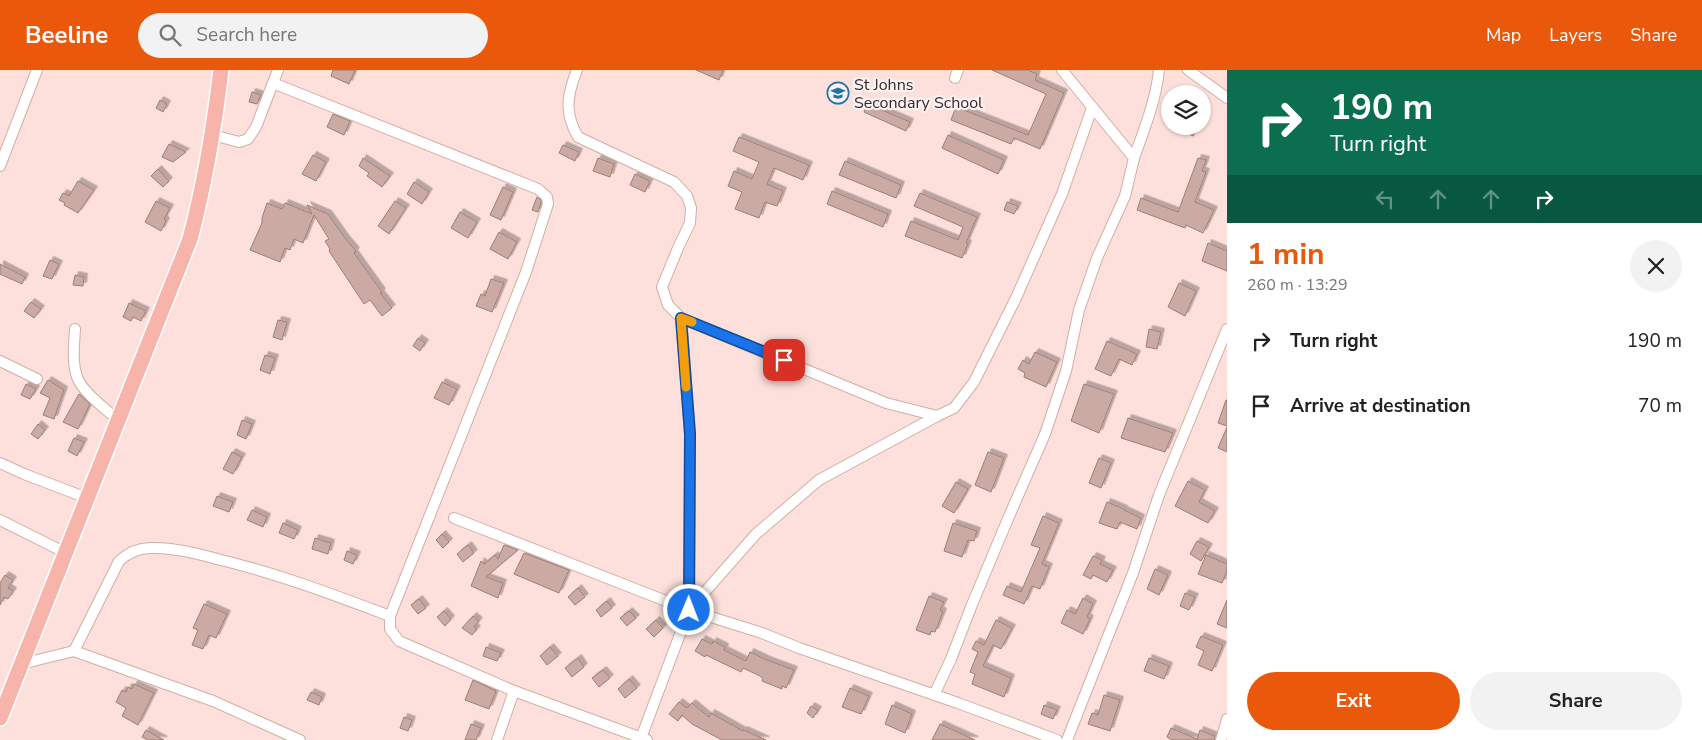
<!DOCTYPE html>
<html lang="en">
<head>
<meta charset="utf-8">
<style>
  :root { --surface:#fff; --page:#f2f2f2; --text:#222; --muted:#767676; --accent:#ea580c }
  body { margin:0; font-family:"Nunito Sans",sans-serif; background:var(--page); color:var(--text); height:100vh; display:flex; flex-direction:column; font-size:19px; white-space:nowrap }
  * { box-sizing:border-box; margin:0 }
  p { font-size:16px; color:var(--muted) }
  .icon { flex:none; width:28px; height:28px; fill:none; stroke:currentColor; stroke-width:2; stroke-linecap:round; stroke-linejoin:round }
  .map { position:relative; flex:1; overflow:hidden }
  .sheet { display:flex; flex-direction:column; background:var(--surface); width:475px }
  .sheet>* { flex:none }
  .hud { background:#0b6e4f; color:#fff; overflow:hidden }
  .controls { position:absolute; left:1161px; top:15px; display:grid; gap:10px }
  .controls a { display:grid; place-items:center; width:50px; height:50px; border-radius:50%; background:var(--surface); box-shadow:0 1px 4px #0004; font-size:25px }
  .pin { position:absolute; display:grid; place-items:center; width:42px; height:42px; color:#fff; margin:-21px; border-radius:10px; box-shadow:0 2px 8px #0006 }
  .me { position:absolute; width:55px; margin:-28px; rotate:1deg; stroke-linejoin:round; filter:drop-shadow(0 0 4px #0008) }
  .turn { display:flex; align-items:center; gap:18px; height:105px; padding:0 20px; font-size:22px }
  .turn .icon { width:65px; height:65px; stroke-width:2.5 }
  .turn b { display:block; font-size:35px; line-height:42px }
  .lanes { display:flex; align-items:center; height:48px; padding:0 20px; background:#0003; justify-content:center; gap:25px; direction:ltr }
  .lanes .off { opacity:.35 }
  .round { display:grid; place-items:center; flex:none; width:52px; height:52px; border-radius:26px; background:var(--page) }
  .head { display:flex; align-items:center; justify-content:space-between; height:85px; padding:0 20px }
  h1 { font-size:30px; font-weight:700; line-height:38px; color:var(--accent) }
  .cta { display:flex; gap:10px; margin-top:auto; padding:10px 20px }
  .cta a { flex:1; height:58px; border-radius:30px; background:var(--accent); color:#fff; font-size:20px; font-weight:700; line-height:58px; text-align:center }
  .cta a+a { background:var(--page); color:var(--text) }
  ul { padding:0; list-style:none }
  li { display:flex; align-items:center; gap:15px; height:65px; padding:0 20px }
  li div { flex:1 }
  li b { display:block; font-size:19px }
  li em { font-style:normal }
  header { display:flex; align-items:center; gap:30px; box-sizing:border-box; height:70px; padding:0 25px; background:var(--accent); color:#fff }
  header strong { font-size:24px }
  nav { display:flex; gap:28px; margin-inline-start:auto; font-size:18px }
  .search { width:350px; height:45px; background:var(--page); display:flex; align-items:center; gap:12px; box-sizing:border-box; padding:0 18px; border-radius:28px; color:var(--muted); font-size:19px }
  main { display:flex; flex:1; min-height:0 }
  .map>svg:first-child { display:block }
</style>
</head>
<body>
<header>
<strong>Beeline</strong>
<div class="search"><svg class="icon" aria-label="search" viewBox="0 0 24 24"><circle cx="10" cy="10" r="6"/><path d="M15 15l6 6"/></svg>Search here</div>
<nav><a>Map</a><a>Layers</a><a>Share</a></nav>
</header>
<main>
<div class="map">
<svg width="1227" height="670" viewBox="0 0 1227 670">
  <defs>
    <filter id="shadow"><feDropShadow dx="3.5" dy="-3.5" stdDeviation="0" flood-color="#0004"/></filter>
  </defs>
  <rect width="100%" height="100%" fill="#fde0db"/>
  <!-- building -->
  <g fill="#ccaaa4" stroke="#9d7d77" filter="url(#shadow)">
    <polygon points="333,0 355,0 349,14 331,6"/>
    <polygon points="696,0 723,0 719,10"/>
    <polygon points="992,0 1028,0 1037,4 1035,10 1064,23 1040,79 1014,68 1011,74 951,50 956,37 1028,65 1046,24"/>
    <polygon points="252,22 261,25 257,34 249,32"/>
    <polygon points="160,30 167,34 163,42 156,38"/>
    <polygon points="868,34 910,52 906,61 864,42"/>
    <polygon points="333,44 350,51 344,65 327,57"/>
    <polygon points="1173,56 1198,56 1193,66"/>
    <polygon points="948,65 1004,90 998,104 942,78"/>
    <polygon points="739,67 809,95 803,110 774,98 767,114 783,121 777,136 765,132 759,148 735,139 742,122 728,116 734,101 752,109 759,92 733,81"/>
    <polygon points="169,74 186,82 173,92 162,87"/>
    <polygon points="563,75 579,82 575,91 559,83"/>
    <polygon points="313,85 326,92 316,111 302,104"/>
    <polygon points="363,88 390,106 382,117 367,106 369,103 359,96"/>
    <polygon points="598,88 614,94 610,107 593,101"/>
    <polygon points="1198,88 1206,90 1202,101 1206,102 1195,132 1214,140 1203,163 1186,155 1185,158 1137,140 1141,128 1178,142"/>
    <polygon points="845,91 901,115 896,128 839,105"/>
    <polygon points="158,99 169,111 163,117 151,106"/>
    <polygon points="635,104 650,111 645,122 630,115"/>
    <polygon points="78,111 94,120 78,143 64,135 65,133 59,130 63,123 69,126"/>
    <polygon points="414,112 429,122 422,134 407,124"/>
    <polygon points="503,117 513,122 501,150 490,145"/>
    <polygon points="832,121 888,144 883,157 827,134"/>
    <polygon points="920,123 977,147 966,173 968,174 962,188 905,166 911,151 958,170 963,157 914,136"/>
    <polygon points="537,127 541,130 541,133 538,142 532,140"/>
    <polygon points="156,131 170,138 164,149 166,151 161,161 145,152"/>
    <polygon points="395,131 406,138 389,164 378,156"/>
    <polygon points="1007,132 1018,136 1014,144 1004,140"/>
    <polygon points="267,133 282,139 285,133 312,144 307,135 328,144 345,168 356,181 354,183 382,222 380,223 392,238 382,246 370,230 364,234 329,181 330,179 325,171 329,169 314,145 303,173 294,169 290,180 285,178 280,192 250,180 262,153 262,148"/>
    <polygon points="460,142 477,152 468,168 451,158"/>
    <polygon points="499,162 517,172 508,189 490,179"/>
    <polygon points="1208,173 1227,181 1227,201 1202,191"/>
    <polygon points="50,190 59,194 52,209 43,206"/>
    <polygon points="0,194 25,207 22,214 0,204"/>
    <polygon points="75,205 84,207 83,216 73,215"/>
    <polygon points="491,209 504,213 492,242 476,236 481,224 485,226"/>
    <polygon points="1179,213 1196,221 1185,246 1168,237"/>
    <polygon points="31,232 41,239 34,248 24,241"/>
    <polygon points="129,233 146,241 141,251 133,247 131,251 123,247"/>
    <polygon points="278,250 287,252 282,270 273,267"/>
    <polygon points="1149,259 1161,262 1157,279 1146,277"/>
    <polygon points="418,268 425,273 420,281 413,276"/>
    <polygon points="1107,271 1137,284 1132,295 1119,289 1111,306 1095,299"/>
    <polygon points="1035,282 1057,292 1046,317 1024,307 1025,303 1018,299 1023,290 1029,294"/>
    <polygon points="265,285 275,288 270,304 260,300"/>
    <polygon points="48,310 64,320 54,349 43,345 50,328 40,323"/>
    <polygon points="442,312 457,319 449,335 434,328"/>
    <polygon points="26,314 36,319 30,329 21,325"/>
    <polygon points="1084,314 1114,324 1099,363 1071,351"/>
    <polygon points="79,324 90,334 78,359 63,352"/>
    <polygon points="1226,330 1227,330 1227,356 1218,353"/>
    <polygon points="1128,348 1173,363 1165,382 1121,368"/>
    <polygon points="242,350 252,354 246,369 237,365"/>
    <polygon points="38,354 45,360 38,369 31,364"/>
    <polygon points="1227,357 1227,382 1218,378"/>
    <polygon points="74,368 84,372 77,386 68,381"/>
    <polygon points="232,382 242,387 233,404 223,399"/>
    <polygon points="988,382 1004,388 991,422 975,415"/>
    <polygon points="1099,388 1111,393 1101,418 1089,413"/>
    <polygon points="1188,411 1205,420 1199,432 1215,441 1208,453 1175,436"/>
    <polygon points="956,412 968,419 954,443 942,436"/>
    <polygon points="217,426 233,432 229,442 213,436"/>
    <polygon points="1107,432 1124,439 1124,440 1141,448 1137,459 1120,452 1117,459 1099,453"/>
    <polygon points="252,440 267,447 263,457 247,450"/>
    <polygon points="1043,446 1059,453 1042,494 1049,497 1040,519 1032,516 1024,534 1003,525 1007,516 1021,522 1040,478 1031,475"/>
    <polygon points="283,453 298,460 294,469 279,463"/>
    <polygon points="953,453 977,461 974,471 968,470 962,487 944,481"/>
    <polygon points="442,464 449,472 443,478 436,470"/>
    <polygon points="315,468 331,473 328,484 312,479"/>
    <polygon points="1197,471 1209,477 1201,491 1190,484"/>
    <polygon points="468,475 474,483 463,492 457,484"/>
    <polygon points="504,475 518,480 486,507 503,513 498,528 471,516 481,491 484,494 495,485 498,489"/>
    <polygon points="347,481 357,485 353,494 344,490"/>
    <polygon points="524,483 569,500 559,523 514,504"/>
    <polygon points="1206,485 1227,494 1227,501 1222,513 1198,504"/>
    <polygon points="1093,486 1102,490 1100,494 1113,500 1107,512 1093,505 1091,509 1083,505"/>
    <polygon points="1155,499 1168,505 1159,525 1147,519"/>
    <polygon points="5,505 13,510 8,518 13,521 8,529 4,527 0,535 0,513"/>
    <polygon points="578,518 585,527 575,535 568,527"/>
    <polygon points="1185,523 1195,527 1189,540 1180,536"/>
    <polygon points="929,526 944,532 940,540 943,542 935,562 931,561 930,565 916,560"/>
    <polygon points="1083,528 1093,534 1087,547 1090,549 1083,564 1061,553 1067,540 1075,544"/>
    <polygon points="419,529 426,538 418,544 411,535"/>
    <polygon points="1227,530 1227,558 1217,554"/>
    <polygon points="607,531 612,538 601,547 596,540"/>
    <polygon points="204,534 227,544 216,568 209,565 203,579 192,575 198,560 193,558"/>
    <polygon points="444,541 451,549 445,556 437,547"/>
    <polygon points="629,541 636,548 627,556 620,548"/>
    <polygon points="473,546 479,551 474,557 477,559 472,565 462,558"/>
    <polygon points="656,550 663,558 654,567 646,559"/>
    <polygon points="996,550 1012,558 1001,579 993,575 983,596 1011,608 1004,627 972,614 975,604 970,602 978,582 972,579 976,571 984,575"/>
    <polygon points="1201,566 1223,575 1212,601 1198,595 1204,581 1196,577"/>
    <polygon points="702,569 712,574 713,571 725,577 724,580 746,591 750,582 767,590 794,600 786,618 782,616 782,619 762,611 763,609 760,606 743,598 741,602 706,585 705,587 695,581"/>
    <polygon points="486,577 501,583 497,591 483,586"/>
    <polygon points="550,577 558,586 547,595 540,586"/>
    <polygon points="578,588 584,597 572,607 565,598"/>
    <polygon points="1149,588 1169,596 1164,609 1144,601"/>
    <polygon points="603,600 610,608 599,617 592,608"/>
    <polygon points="629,609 637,618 625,628 618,619"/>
    <polygon points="473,610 496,621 489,639 465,630"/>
    <polygon points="134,614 154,623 138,655 122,646 126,638 116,632 122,620 126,622 128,617 132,619"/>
    <polygon points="850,618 869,626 861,644 842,637"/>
    <polygon points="311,622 322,627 319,635 307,630"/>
    <polygon points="1104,625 1120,630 1110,661 1088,654 1092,643 1098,645"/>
    <polygon points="679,632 687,638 692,633 709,647 711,643 743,661 744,660 766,670 722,670 692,654 682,645 678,651 669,644"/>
    <polygon points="892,635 912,644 905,663 885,654"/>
    <polygon points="1044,635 1057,640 1053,649 1041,644"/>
    <polygon points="811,636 818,640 813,648 807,643"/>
    <polygon points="404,647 412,650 408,661 400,658"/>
    <polygon points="471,654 481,658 476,670 465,670"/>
    <polygon points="940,654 975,670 932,670"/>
    <polygon points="1171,658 1197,669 1200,660 1215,666 1214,670 1172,670 1167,667"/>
    <polygon points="146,660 164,670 148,670 142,667"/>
  </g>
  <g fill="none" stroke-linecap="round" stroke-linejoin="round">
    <!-- minor casing -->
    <g stroke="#d1aea8" stroke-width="12">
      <g id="minor">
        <path d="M577,0C567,25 564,43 578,67L674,112L687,126L691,138L690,153L678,178L662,217L668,235L681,248L886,333L937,346L954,338L974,312L1016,228L1062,124L1092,38"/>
        <polyline points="1188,0 1227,28"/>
        <polyline points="955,8 958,0"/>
        <polyline points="273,13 538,119 547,127 548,134 526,202 390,546 390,559 399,571 514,621 647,670"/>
        <polyline points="213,65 239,72 248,69 256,57 278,0"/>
        <path d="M1134,88C1144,60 1156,30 1159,0"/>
        <polyline points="0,96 37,0"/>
        <path d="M75,259C74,275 72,292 77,307C82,322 107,340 119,351"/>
        <polyline points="0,291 37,309"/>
        <polyline points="0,393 24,404 87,428"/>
        <polyline points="454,448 689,540 762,563 799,578 958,633 1057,670"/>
        <polyline points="0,450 66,483"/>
        <polyline points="689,540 756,464 819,410 937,346"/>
        <path d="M74,581L119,491C127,484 138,478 150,478C173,477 198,484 221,490C279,504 334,525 390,546"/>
        <polyline points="21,594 74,581 213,631 300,670"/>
        <polyline points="934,625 951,589 971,537 1007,451 1045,364 1066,301 1079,240 1097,188 1125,126 1134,88 1062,0"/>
        <polyline points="641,668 689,540 690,364 681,248"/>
        <polyline points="497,670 514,621"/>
        <polyline points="1067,670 1133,503 1159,425 1227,259"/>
        <polyline points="1221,670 1227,649"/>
      </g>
    </g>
    <!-- primary casing -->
    <g stroke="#fff" stroke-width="18">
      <path id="primary" d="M0,648L190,169C205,113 214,58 221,0"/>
    </g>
    <!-- minor -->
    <use href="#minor" stroke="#fff" stroke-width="10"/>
    <!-- primary -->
    <use href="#primary" stroke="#f7b4ab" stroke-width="15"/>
  </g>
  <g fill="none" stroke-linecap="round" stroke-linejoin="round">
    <!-- route casing -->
    <g stroke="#114b97" stroke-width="12">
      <polyline id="route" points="689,540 690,364 681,248 784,290"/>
    </g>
    <!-- route -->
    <use href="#route" stroke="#1a73e8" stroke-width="9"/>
    <!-- slow -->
    <polyline stroke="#f59e0b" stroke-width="9" points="686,317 681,248 692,252"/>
  </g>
  <!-- icons -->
  <defs>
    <g id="school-ring" transform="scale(1.125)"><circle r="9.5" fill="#faf3f2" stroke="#2471a3" stroke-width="1.5"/><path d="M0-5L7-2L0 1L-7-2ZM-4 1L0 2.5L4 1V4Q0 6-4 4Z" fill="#2471a3"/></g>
  </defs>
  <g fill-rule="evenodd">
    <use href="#school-ring" x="838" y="23"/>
  </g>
  <g text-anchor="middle" stroke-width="4.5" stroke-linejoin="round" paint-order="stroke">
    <!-- poi labels -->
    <g font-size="16" fill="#372927" stroke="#faf3f2" text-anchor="start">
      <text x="854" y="20">St Johns<tspan x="854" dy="18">Secondary School</tspan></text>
    </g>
  </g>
</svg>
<div class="controls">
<a><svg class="icon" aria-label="layers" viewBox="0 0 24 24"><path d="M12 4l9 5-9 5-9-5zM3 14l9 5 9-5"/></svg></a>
</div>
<div class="pin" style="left:784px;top:290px;background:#d93025"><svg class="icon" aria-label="arrive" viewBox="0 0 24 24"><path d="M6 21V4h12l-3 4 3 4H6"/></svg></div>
<svg class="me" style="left:689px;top:540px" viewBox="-20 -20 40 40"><circle r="17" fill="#1a73e8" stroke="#fff" stroke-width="3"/><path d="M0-11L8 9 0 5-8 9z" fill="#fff"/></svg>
</div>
<section class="sheet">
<div class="hud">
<div class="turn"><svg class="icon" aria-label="right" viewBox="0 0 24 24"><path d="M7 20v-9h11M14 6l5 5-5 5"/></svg><div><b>190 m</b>Turn right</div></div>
<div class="lanes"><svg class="icon off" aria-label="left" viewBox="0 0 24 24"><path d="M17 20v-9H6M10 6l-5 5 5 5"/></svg><svg class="icon off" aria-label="ahead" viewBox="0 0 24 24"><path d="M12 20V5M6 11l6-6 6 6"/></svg><svg class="icon off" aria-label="ahead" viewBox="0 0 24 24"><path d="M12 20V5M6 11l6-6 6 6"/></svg><svg class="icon" aria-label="right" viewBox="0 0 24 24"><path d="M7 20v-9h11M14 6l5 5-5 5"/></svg></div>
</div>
<div class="head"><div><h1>1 min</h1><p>260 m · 13:29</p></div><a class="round"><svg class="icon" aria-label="close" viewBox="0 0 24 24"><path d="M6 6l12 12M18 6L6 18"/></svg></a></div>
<ul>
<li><svg class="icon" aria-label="right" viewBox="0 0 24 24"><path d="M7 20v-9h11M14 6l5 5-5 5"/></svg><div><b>Turn right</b></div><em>190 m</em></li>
<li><svg class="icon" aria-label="arrive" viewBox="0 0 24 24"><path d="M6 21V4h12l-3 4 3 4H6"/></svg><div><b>Arrive at destination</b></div><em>70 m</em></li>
</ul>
<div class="cta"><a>Exit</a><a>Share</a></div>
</section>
</main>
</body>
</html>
